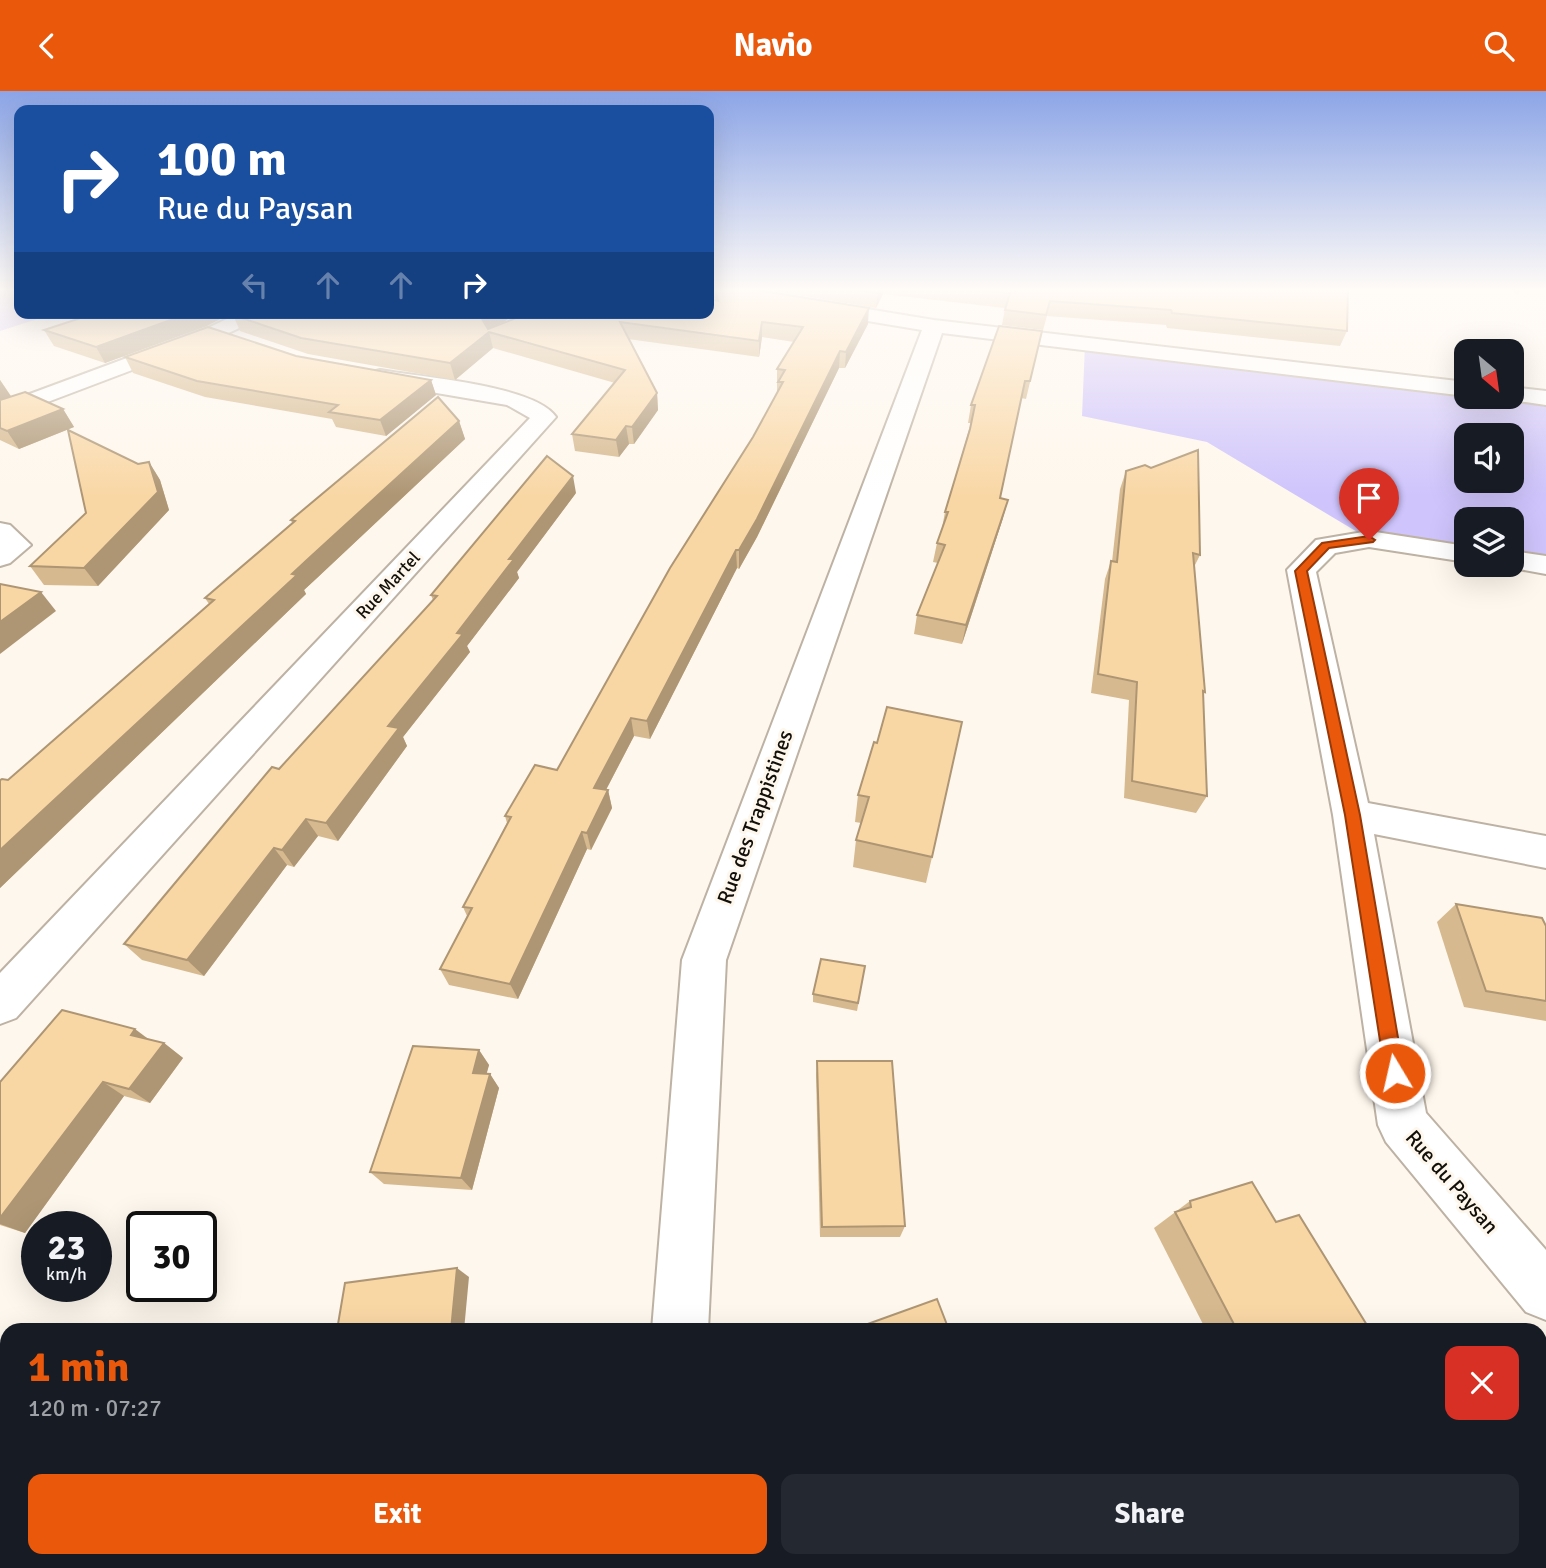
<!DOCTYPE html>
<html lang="en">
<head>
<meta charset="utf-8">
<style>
  :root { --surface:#171b24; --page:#242831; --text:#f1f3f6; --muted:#9ea1a6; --accent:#ea580c }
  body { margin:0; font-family:Signika,sans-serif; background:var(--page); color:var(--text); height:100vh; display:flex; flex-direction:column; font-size:26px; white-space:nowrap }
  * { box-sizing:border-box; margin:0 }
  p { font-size:23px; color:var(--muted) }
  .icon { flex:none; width:38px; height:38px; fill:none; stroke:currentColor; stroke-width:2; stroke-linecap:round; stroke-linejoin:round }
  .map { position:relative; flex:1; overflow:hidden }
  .side { position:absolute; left:0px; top:1232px; width:1547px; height:245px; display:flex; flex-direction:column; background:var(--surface); border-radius:21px 21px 0 0; box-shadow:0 7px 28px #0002 }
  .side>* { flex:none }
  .guide { position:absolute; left:14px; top:14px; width:700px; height:214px; border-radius:14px; box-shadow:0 7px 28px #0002; background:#1a4fa0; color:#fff; overflow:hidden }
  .needle { width:46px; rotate:151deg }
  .controls { position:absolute; left:1454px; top:248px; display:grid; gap:14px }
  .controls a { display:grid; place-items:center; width:70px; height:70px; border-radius:14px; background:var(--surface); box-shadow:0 7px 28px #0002; font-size:35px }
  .speed { position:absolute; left:21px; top:1120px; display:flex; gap:14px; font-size:35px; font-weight:700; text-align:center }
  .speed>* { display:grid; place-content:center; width:91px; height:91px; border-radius:50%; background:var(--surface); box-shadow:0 7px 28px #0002; line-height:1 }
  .speed small { font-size:18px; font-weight:400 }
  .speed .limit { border:4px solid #111; border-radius:10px; background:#fff; color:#111 }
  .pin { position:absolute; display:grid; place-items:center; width:60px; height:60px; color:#fff; margin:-72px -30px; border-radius:50% 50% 50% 0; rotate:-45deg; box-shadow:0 0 7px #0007 }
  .pin .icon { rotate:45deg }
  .me { position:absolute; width:77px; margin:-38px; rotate:351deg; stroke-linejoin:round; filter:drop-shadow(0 0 5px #0008) }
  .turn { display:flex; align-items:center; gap:24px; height:147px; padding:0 28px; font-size:32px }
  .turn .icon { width:91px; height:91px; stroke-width:2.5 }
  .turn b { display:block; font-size:49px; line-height:60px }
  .lanes { display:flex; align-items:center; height:66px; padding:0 28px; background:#0003; justify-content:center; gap:35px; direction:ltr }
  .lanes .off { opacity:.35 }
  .round { display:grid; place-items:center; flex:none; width:74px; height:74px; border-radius:14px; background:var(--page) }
  .summary { display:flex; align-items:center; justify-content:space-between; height:119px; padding:0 28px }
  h1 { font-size:42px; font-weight:700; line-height:52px; color:var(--accent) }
  .button { display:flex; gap:14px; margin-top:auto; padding:14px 28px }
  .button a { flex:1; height:80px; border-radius:14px; background:var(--accent); color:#fff; font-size:28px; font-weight:700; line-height:80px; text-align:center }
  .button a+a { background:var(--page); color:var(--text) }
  header { display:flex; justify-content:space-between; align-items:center; height:91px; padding:0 28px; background:var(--accent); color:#fff; font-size:32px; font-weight:700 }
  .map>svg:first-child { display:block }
</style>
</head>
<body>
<header><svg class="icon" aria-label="back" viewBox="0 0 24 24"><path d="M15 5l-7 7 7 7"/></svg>Navio<svg class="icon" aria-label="search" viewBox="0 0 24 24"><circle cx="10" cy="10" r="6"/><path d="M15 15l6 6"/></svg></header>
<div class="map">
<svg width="1546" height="1477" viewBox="0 0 1546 1477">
  <rect width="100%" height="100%" fill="#fef7ed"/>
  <!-- green -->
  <g fill="#cfc4fc" fill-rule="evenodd">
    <polygon points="0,198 19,198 19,222 56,222 0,240"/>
    <path d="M1085,254L1466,298V306L1546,307V474L1512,469V429H1466V463L1369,448L1207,351L1082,325ZM1466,345H1512V390H1466Z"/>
  </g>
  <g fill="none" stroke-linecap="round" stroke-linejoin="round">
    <!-- minor casing -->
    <g stroke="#bdb2a3" stroke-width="4">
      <g id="minor">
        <polygon points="709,198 745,198 934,229 1466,291 1466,305 942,242 726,869 708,1239 652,1239 682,869 922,239 711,204"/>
        <polygon points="239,222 266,222 263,226 222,245 0,329 0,314 208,237"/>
        <path d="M380,279C419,286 534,294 556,326L16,927L0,933V882L530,327L507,314L372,291L369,286L372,281Z"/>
        <polygon points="1512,296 1546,300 1546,314 1504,308 1512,306"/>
        <polygon points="0,432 10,434 31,454 10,472 0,475"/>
        <polygon points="1369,440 1466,455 1466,471 1369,456 1335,462 1316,481 1368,712 1546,745 1546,777 1374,743 1426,1022 1546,1159 1546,1229 1526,1221 1386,1051 1378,1034 1333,724 1287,479 1316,449"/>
        <polygon points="1512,460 1546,465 1546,483 1502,475 1512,474"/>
        <polygon points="700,1470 766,1470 767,1477 701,1477"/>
      </g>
    </g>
    <!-- minor -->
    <use href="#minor" fill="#fff" fill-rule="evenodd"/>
  </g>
  <!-- wall -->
  <g fill="#d6b98e">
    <polygon points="714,198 750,198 868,233 845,277 839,277 757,446 739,478 737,477 650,648 634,645 606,699 608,699 612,717 591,759 587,758 518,908 449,894 440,878 467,825 463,816 507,732 505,725 557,679 753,346 777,302 777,278 794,251 762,246 759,266 628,248 657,302 658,319 634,353 629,353 619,366 575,360 572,343 615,292 493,257 455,289 308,263 240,240 233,224 237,222 516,222 501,233 715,209"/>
    <polygon points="761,198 1348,198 1347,240 1340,255 1167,237 1166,234 1047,225 1043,239 1002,234 1005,217 883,203 876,217"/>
    <polygon points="1512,198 1523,198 1517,204"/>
    <polygon points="207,235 105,272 54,255 44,239"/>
    <polygon points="1042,240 1026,308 1021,307 1000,407 1003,427 962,553 914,543 917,524 938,472 933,471 937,452 942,437 945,421 971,332 968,332 971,314"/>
    <polygon points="296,265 431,289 436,304 386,345 336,336 332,328 205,306 133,282 125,266"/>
    <polygon points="0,289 11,305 63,318 74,336 19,358 0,349"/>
    <polygon points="459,330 465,348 317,487 304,499 306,503 0,797 0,689 8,689 209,513 205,507 292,432 291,429"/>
    <polygon points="149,371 160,389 169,419 98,495 44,494 30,475 138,373"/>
    <polygon points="1126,380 1200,464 1194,476 1205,601 1203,605 1207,705 1196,722 1124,707 1129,609 1091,602 1105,488 1111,470 1112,471 1120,398"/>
    <polygon points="576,402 517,481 519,487 467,555 470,561 403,646 407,655 338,750 318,745 294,776 287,774 204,885 142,869 124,853 433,509 431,504"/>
    <polygon points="874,651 932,766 926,792 853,776 856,749 861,732 855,731 858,704"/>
    <polygon points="1456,813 1546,835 1546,930 1464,916 1437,831"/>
    <polygon points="865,875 857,920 813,911 813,903"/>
    <polygon points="149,949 164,952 183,967 150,1012 124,1005 25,1142 0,1134 0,991"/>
    <polygon points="479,959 489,974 486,983 490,983 499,997 472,1099 384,1093 370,1081"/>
    <polygon points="817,970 905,1135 900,1146 820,1146 816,984"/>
    <polygon points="1190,1110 1276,1131 1370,1239 1206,1239 1154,1137"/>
    <polygon points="905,1470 949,1470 932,1477 908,1477"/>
    <polygon points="1411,1470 1540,1470 1546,1477 1417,1477"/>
  </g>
  <!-- shaded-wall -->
  <g fill="#ae9674">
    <polygon points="880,198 884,198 883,203 876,217 878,202"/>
    <polygon points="869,217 868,233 845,277 846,261"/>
    <polygon points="190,222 232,222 207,235 105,272 96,256"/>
    <polygon points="490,222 516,222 486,244 482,228"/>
    <polygon points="762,231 762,246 759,266 759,250"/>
    <polygon points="489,241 493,257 455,289 450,272"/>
    <polygon points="840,260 839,277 757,446 739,478 739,459"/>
    <polygon points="0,289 12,307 0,312"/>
    <polygon points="431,289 436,304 386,345 380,329"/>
    <polygon points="657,302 658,319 634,353 632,336"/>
    <polygon points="63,318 74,336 19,358 7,340"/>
    <polygon points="459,330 465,348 317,487 304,499 306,503 0,797 0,759 308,468"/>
    <polygon points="626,335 629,353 619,366 616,349"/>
    <polygon points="149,371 160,389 169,419 98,495 84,477"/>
    <polygon points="573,385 576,402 517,481 519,487 467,555 470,561 403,646 407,655 338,750 326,732 388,635 457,542 509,468"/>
    <polygon points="1008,409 1003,427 962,553 966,534"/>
    <polygon points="736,459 737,477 650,648 647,630"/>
    <polygon points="41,501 56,520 0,563 0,531"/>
    <polygon points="631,627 634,645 598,714 594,697"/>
    <polygon points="608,699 612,717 591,759 587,742"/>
    <polygon points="306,728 318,745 294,776 282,759"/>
    <polygon points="582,741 587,758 518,908 510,893"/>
    <polygon points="274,757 287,774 204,885 187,869"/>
    <polygon points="135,938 155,953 131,944"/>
    <polygon points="164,952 183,967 150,1012 129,998"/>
    <polygon points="479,959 489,974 483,996 473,982"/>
    <polygon points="490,983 499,997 472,1099 461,1087"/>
    <polygon points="103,991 124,1005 25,1142 0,1133 0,1127"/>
    <polygon points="457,1177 469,1186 464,1239 451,1239"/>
  </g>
  <!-- building -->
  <g fill="#f9d7a5" stroke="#ae9674" stroke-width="2">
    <polygon points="715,198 750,198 869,217 846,261 840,260 757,428 739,459 736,459 647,630 631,627 594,697 608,699 587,742 582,741 510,893 440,878 472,817 463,816 511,726 505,725 535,674 557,679 670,477 753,346 783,291 778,291 785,279 777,278 803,236 762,231 759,250 620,231 657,302 632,336 626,335 616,349 572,343 625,279 489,241 450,272 301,247 233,224 237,222 490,222 482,228 488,238 529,222 709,222 709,208 718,210"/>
    <polygon points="852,198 880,198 878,202"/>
    <polygon points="971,198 1348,198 1347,240 1172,222 1171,219 1050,210 1046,224 1005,219 1010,202"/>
    <polygon points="96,222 190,222 96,256 44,239"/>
    <polygon points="999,235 1042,240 1030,290 1025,290 1000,407 1008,409 966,534 917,524 945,454 937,452 948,421 945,421 970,338 975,314 971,314"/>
    <polygon points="208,236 296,265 431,289 380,329 329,321 338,314 197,290 125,266"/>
    <polygon points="25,301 63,318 7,340 0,337 0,309"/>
    <polygon points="438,306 459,330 308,468 292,483 297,484 0,759 0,689 2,688 8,689 214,509 205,507 295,430 291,429"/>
    <polygon points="68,339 138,373 149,371 158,401 84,477 30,475 86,422"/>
    <polygon points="1198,359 1200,464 1193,462 1205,601 1203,600 1207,705 1132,690 1137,591 1098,583 1111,470 1117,471 1126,380 1145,374 1151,377"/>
    <polygon points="547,365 573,385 509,468 514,468 457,542 463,543 388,635 399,637 326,732 306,728 282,759 274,757 187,869 124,853 272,676 279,678 437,505 431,504"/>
    <polygon points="0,493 41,501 0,531"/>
    <polygon points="887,616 962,631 932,766 856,749 869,706 858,704 874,651 877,652"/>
    <polygon points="1456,813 1542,827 1546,835 1546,910 1486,900"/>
    <polygon points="821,868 865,875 858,912 813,903"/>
    <polygon points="62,919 135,938 131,944 164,952 129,998 103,991 0,1127 0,991"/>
    <polygon points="413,955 479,959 473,982 490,983 461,1087 370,1081"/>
    <polygon points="817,970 892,970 905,1135 822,1136"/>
    <polygon points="1252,1091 1276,1131 1299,1124 1370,1239 1237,1239 1175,1121 1191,1116 1190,1110"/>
    <polygon points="457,1177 451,1239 337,1239 345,1192"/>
    <polygon points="937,1208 949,1239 851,1239"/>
    <polygon points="1540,1398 1546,1404 1546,1477 1458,1477 1451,1470 1540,1470"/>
    <polygon points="911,1470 949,1470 932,1477 913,1477"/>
  </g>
  <!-- sky -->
  <linearGradient id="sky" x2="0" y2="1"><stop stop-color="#8ca5e7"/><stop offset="0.49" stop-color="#fffbf7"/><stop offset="1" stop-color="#fffbf7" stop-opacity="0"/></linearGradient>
  <rect width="1546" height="405" fill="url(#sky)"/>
  <!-- route -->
  <polygon fill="#ea580c" stroke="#983908" stroke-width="2" points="1369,445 1375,449 1373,451 1329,457 1307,480 1360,724 1404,982 1402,989 1395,992 1388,989 1385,982 1345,724 1295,480 1322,452"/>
  <g text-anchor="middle" stroke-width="6" stroke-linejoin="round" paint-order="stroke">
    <!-- far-street labels -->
    <g font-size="18" fill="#130f09" stroke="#fef7ed">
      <text transform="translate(388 494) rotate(-47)" y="6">Rue Martel</text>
    </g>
    <!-- street labels -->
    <g font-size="21" fill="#130f09" stroke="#fef7ed">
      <text transform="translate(755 726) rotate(-70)" y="7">Rue des Trappistines</text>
      <text transform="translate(1452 1091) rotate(49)" y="7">Rue du Paysan</text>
    </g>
  </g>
</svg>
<div class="controls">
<a><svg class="needle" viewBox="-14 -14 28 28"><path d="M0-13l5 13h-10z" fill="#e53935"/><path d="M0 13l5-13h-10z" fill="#9ea1a6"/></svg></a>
<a><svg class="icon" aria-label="sound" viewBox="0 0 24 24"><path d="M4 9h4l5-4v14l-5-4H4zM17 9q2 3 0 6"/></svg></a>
<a><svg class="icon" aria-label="layers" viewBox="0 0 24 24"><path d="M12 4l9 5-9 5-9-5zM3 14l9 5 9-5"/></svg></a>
</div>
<div class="speed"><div>23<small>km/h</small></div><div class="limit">30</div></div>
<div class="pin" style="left:1369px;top:449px;background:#d93025"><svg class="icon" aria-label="arrive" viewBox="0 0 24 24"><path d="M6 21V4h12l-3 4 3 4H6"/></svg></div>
<svg class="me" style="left:1395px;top:982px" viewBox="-20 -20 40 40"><circle r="17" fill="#ea580c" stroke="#fff" stroke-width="3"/><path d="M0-11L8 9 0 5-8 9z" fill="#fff"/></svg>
<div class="guide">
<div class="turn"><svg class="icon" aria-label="right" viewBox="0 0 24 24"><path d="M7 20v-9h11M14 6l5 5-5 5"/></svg><div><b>100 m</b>Rue du Paysan</div></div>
<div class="lanes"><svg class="icon off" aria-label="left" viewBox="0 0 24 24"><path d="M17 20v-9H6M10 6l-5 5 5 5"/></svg><svg class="icon off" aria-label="ahead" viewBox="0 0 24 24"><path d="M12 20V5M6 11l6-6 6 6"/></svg><svg class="icon off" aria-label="ahead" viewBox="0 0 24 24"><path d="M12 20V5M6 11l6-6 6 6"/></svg><svg class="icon" aria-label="right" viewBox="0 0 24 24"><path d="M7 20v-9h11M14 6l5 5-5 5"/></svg></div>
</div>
<section class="side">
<div class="summary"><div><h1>1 min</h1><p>120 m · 07:27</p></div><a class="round" style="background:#d93025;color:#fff"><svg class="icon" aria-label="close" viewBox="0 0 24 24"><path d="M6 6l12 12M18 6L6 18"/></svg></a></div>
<div class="button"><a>Exit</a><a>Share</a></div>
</section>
</div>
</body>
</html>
